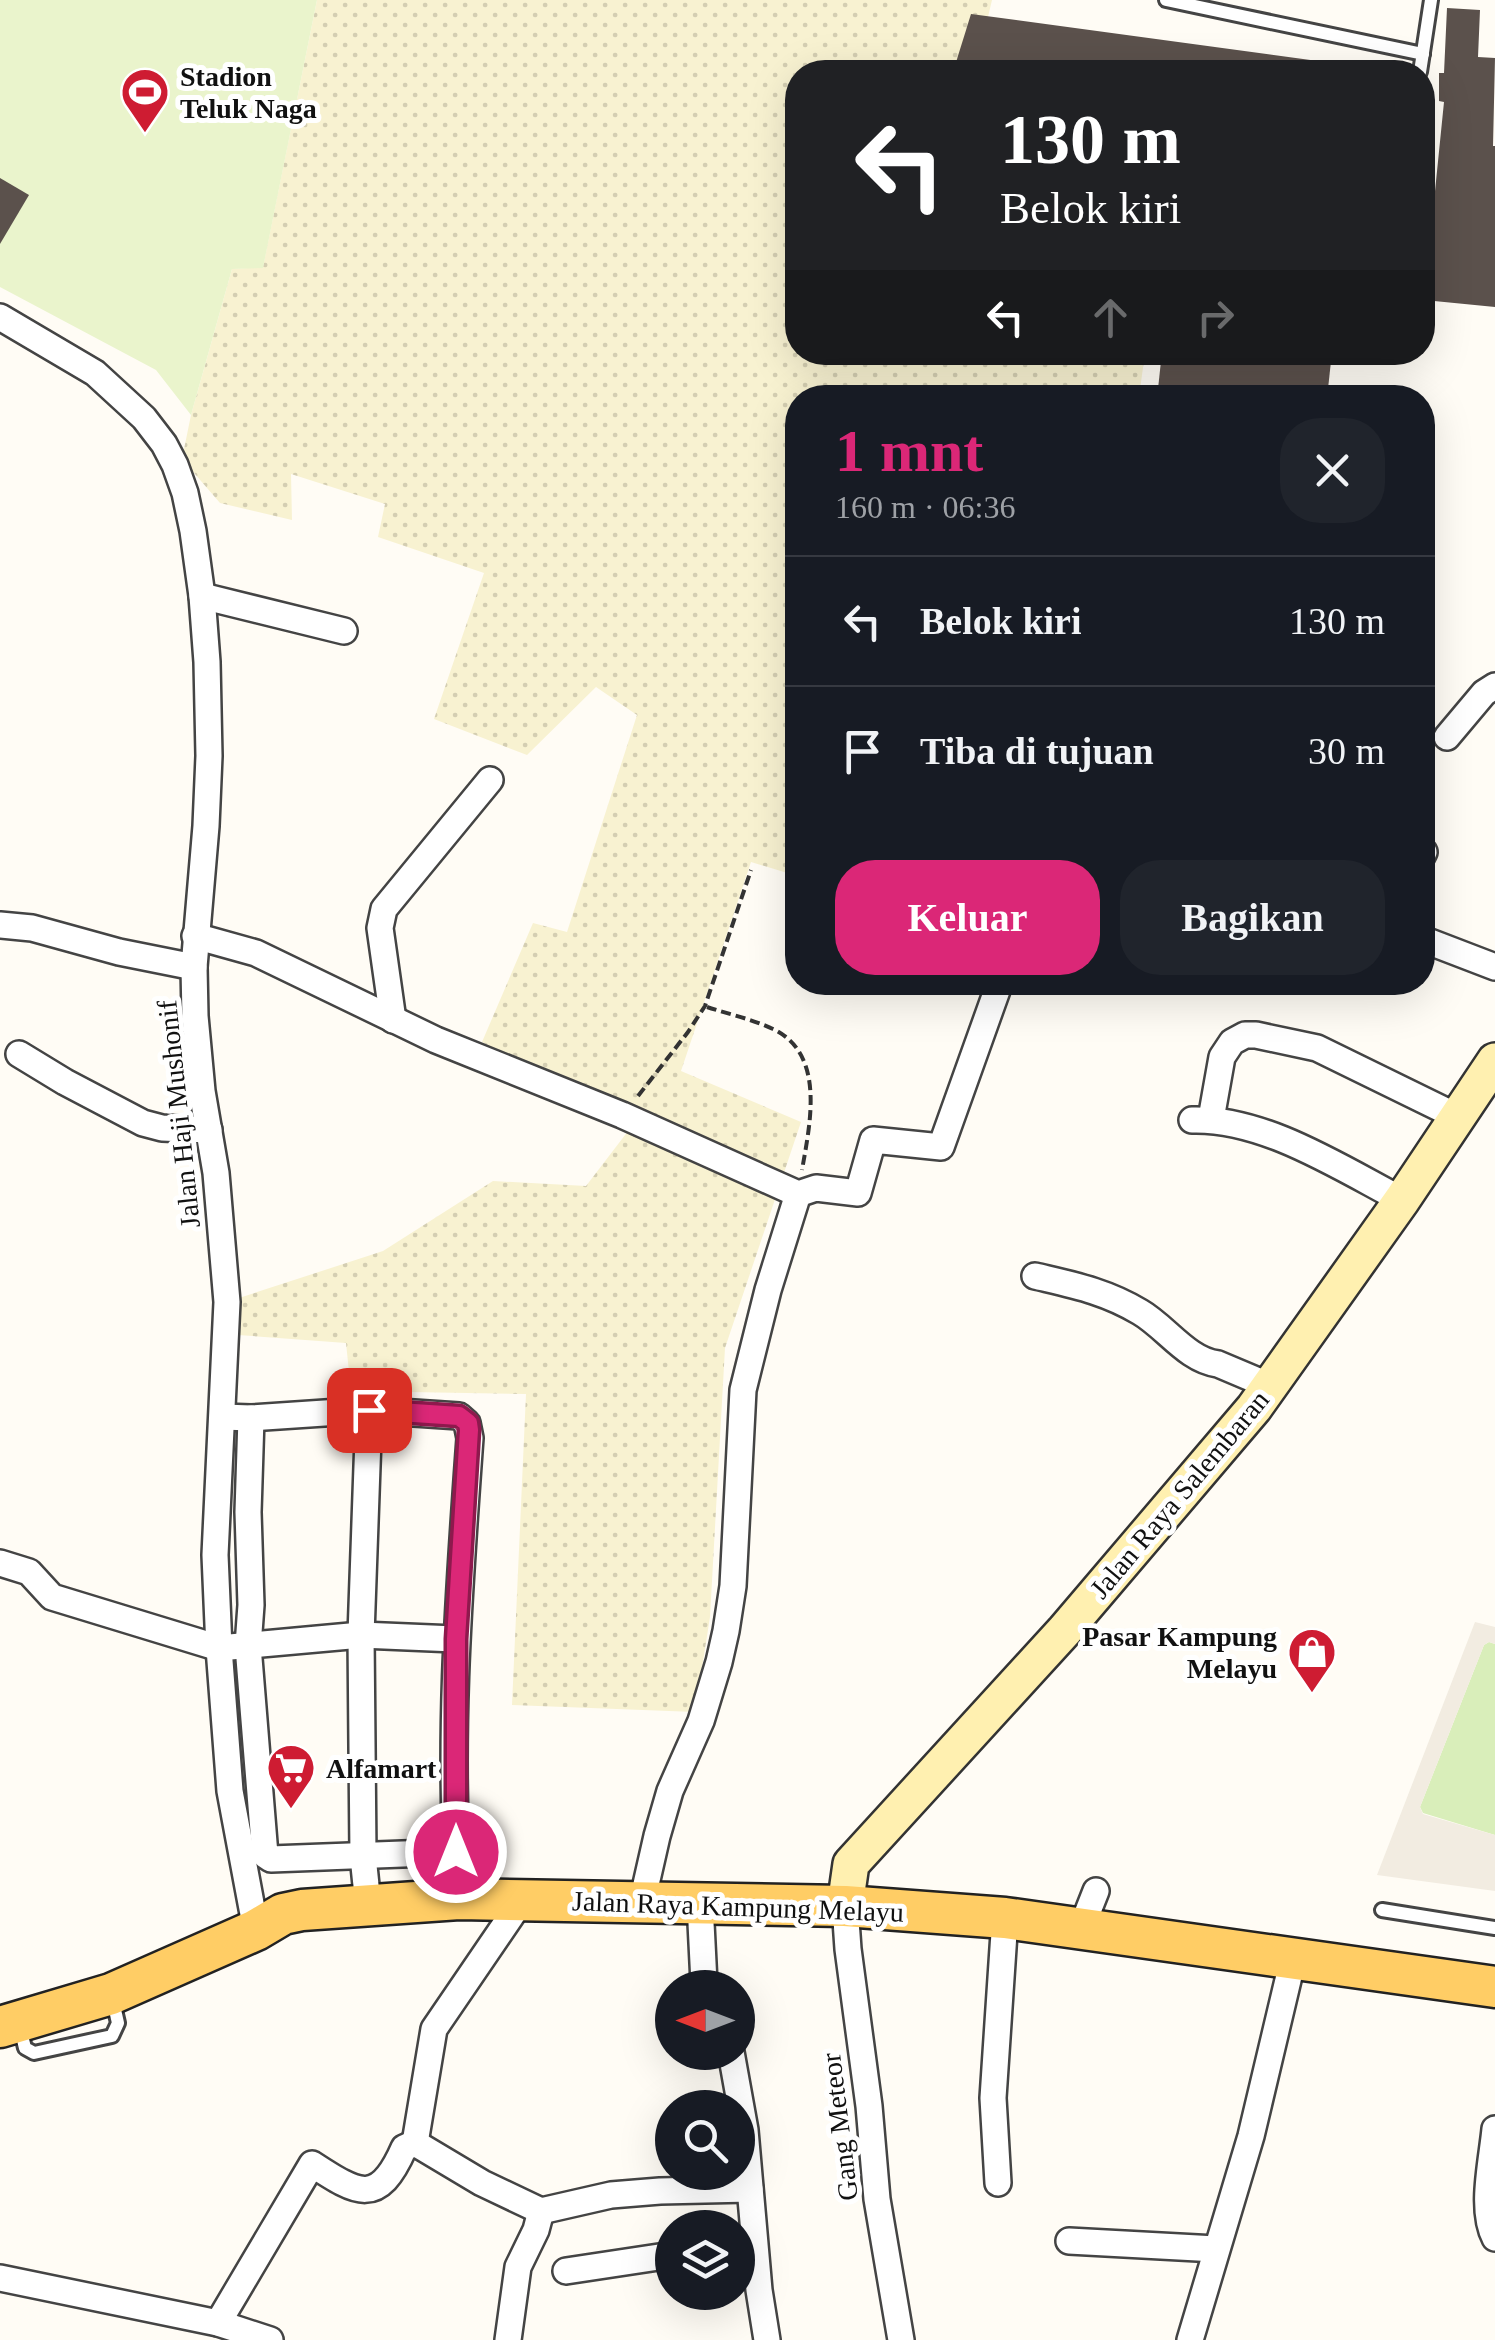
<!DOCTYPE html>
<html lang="id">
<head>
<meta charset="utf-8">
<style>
  :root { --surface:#171b24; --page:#20242c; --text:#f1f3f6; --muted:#9ea1a6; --line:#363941; --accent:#db2777 }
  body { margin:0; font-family:"Times New Roman",serif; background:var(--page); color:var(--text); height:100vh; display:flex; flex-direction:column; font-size:38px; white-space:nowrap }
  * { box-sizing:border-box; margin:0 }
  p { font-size:32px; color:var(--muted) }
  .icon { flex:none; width:55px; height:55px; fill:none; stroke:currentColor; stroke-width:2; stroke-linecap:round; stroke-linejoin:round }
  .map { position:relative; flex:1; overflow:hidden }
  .side { position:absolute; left:785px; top:385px; width:650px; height:610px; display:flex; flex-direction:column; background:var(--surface); border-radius:40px; box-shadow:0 10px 40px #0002 }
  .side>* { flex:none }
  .top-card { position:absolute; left:785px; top:60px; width:650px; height:305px; border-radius:40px; box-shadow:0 10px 40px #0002; background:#202124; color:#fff; overflow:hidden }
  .needle { width:65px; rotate:270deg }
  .fabs { position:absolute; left:655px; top:1970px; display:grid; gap:20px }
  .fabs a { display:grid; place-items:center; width:100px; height:100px; border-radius:50%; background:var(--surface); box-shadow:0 10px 40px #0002; font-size:50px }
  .pin { position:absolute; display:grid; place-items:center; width:85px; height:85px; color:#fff; margin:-42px; border-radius:20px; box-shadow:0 5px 15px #0006 }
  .me { position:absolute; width:110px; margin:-55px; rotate:0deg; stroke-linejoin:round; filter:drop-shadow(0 0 8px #0008) }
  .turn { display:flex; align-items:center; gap:35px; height:210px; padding:0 50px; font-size:45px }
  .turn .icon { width:130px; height:130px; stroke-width:2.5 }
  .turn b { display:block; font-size:70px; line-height:85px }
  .lanes { display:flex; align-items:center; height:95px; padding:0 50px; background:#0003; justify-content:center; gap:50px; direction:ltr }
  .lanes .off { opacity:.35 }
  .round { display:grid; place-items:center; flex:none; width:105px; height:105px; border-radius:40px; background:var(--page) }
  .headline { display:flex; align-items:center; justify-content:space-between; height:170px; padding:0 50px }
  h1 { font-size:60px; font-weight:700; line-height:75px; color:var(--accent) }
  .cta { display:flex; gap:20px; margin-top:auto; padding:20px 50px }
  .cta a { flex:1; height:115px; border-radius:40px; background:var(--accent); color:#fff; font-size:40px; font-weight:700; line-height:115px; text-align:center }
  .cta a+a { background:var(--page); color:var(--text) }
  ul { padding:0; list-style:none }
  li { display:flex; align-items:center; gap:30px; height:130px; padding:0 50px; border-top:2px solid var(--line) }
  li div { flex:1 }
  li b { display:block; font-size:38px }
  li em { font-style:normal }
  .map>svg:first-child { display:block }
</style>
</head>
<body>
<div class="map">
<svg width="1495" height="2340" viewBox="0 0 1495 2340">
  <defs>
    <pattern id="farmland-dots" width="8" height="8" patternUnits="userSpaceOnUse" patternTransform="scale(2.5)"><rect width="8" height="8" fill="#f8f2d1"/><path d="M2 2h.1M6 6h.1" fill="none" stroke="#d4ceb2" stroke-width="1.8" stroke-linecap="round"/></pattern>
  </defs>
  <rect width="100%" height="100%" fill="#fffcf5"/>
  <!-- farmland -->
  <polygon fill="url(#farmland-dots)" points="317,0 992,0 975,72 798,72 798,352 1145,353 1139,397 798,398 797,876 751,862 681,1071 801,1122 725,1348 710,1617 695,1712 512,1705 526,1394 351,1391 346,1343 238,1335 236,1299 383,1251 493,1181 586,1186 635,1122 482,1042 533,923 567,932 637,715 596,687 527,755 434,719 484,573 378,537 385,504 291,474 292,520 220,503 182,459 191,415 232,269 263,267"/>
  <!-- grass -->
  <polygon fill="#d9eeba" points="1489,1642 1495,1644 1495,1835 1423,1813 1420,1807 1484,1645"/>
  <!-- pitch -->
  <polygon fill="#eaf4cc" points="0,0 317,0 263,268 232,269 191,415 156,370 0,287"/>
  <!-- plaza -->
  <polygon fill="#f2ece1" points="1475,1622 1495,1627 1495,1644 1489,1642 1484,1645 1420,1807 1423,1814 1495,1835 1495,1891 1377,1875"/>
  <!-- building -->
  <g fill="#5b514c">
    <polygon points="1447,8 1480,10 1478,57 1495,58 1493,146 1495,146 1495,307 1424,300 1444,102 1439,101 1439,73 1444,73"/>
    <polygon points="971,14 1325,62 1324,72 953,72"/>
    <polygon points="0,178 29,195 0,244"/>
    <polygon points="1162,352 1332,352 1327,398 1157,398"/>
  </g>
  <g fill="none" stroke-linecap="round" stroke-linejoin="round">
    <!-- service casing -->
    <g stroke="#444" stroke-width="18">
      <g id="service">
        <polyline points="1166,0 1423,54"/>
        <polyline points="1420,72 1431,0"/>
        <polyline points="1382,1910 1495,1928"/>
        <polyline points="20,2027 25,2048 34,2053 112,2036 118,2023 113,2001"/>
      </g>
    </g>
    <!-- minor casing -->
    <g stroke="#444" stroke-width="30">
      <g id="minor">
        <polyline points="0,317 95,373 144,418 164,444 175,465 185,493 193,531 202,596 207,662 209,756 206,826 194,967 195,1016 202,1091 216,1173 227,1302 215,1555 219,1648 230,1791 256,1930"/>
        <polyline points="202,596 344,631"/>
        <polyline points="1447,737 1484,693 1495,686"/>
        <polyline points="1422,856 1424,852"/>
        <polyline points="0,925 32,928 119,952 194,967"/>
        <polyline points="195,936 256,953 436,1040 622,1115 798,1194 816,1188 858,1193 873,1140 941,1147 1000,982"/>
        <polyline points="1422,939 1495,967"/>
        <polyline points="393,1020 380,928 384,909 490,780"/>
        <polyline points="19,1054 65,1082 143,1123 162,1128 209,1130"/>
        <polyline points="1211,1119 1222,1057 1232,1042 1245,1035 1256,1035 1317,1048 1458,1117"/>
        <path d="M1192,1120C1264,1118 1339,1167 1402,1200"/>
        <path d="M1035,1276C1073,1285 1105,1291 1140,1312C1166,1327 1187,1360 1218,1364L1270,1386"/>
        <path d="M223,1417L251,1418L369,1410L459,1416L467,1423L470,1438C459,1591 447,1745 459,1899"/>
        <polyline points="251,1418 248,1512 251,1605 248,1646 265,1855 271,1859 455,1852"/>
        <polyline points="0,1563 29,1572 52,1597 219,1648 361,1635 455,1639"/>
        <polyline points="642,1902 657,1836 670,1791 701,1721 719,1662 726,1631 733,1586 743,1390 768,1290 798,1194"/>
        <polyline points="700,1903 704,1983 707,1988"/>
        <polyline points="368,1905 363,1856 361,1635 369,1410"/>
        <polyline points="845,1906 848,1949 869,2106 877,2199 901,2340"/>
        <polyline points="1081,1929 1096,1891"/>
        <polyline points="731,2052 745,2130 759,2290 767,2340"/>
        <path d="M1495,2129C1492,2161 1480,2210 1495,2238"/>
        <polyline points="415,2143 434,2029 522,1900"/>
        <polyline points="998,2183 993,2098 1005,1918"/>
        <polyline points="1069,2241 1216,2249"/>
        <polyline points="566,2271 672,2255"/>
        <polyline points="0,2278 218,2323 270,2340"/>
        <path d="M218,2323L312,2164C358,2194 378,2207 404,2148L415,2143L482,2183L541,2211L611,2195L660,2191L750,2189"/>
        <polyline points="508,2340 518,2267 536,2230 541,2211"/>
        <polyline points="1190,2340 1251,2136 1293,1959"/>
      </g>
    </g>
    <!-- secondary casing -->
    <g stroke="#333" stroke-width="40">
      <polyline id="secondary" points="845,1906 851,1864 1065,1630 1254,1408 1402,1200 1495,1061"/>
    </g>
    <!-- primary casing -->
    <g stroke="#222" stroke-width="45">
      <polyline id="primary" points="0,2027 111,1994 256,1930 283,1914 302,1910 459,1899 845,1906 1005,1918 1495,1987"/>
    </g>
    <!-- path -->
    <g stroke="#333" stroke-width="4" stroke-dasharray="10 5" stroke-linecap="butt">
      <path d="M707,1007C728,1014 752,1019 773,1029C826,1054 810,1124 802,1170"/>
      <polyline points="638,1096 688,1032 705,1006 751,870"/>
    </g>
    <!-- service -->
    <use href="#service" stroke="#fff" stroke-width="12"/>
    <!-- minor -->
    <use href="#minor" stroke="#fff" stroke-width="25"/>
    <!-- secondary -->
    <use href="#secondary" stroke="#fff0b0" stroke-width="35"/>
    <!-- primary -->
    <use href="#primary" stroke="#ffcd65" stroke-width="40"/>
  </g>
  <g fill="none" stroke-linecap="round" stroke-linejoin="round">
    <!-- route casing -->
    <g stroke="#8e194d" stroke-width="25">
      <polyline id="route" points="369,1410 459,1416 468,1423 469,1430 456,1639 456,1852"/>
    </g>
    <!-- route -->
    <use href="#route" stroke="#db2777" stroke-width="18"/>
  </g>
  <!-- icons -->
  <defs>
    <g id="stadium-pin" transform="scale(2.5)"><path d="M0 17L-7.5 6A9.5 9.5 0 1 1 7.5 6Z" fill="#ce1c32" stroke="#fff"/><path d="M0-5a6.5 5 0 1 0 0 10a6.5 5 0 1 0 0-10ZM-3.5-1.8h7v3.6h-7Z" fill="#fff"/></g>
    <g id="shop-pin" transform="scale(2.5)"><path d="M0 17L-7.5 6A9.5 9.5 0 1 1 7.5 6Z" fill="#ce1c32" stroke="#fff"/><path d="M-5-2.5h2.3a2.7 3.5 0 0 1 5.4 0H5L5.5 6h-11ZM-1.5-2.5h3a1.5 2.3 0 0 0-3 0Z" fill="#fff"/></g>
    <g id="supermarket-pin" transform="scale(2.5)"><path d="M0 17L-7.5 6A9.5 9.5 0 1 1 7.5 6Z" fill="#ce1c32" stroke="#fff"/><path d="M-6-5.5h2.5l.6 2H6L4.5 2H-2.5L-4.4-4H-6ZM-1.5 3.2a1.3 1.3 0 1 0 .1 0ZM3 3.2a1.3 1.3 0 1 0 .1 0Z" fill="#fff"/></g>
  </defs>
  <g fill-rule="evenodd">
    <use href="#stadium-pin" x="145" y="92"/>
    <use href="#shop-pin" x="1312" y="1652"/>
    <use href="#supermarket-pin" x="291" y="1768"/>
  </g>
  <g text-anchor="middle" stroke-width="10" stroke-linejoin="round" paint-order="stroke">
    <!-- poi labels -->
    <g font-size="28" font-weight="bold" fill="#111" stroke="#fff" text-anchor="start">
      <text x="180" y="86">Stadion<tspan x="180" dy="32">Teluk Naga</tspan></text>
      <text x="1277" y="1646" text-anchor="end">Pasar Kampung<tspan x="1277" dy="32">Melayu</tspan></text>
      <text x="326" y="1778">Alfamart</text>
    </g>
    <!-- street labels -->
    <g font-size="28" fill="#111" stroke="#fff">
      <text transform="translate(178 1114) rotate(-96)" y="10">Jalan Haji Mushonif</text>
      <text transform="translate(1179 1494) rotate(-50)" y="10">Jalan Raya Salembaran</text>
      <text transform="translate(738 1906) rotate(2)" y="10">Jalan Raya Kampung Melayu</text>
      <text transform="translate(839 2127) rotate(-97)" y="10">Gang Meteor</text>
    </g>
  </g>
</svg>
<div class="fabs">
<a><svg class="needle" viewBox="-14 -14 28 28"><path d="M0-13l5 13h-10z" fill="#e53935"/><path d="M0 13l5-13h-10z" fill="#9ea1a6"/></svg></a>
<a><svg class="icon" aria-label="search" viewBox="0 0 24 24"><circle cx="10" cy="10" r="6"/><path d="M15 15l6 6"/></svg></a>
<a><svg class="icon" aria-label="layers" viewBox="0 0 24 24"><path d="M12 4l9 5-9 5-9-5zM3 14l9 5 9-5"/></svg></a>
</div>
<div class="pin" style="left:369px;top:1410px;background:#d93025"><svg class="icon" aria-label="arrive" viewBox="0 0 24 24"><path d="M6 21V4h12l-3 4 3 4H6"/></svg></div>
<svg class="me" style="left:456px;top:1852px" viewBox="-20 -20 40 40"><circle r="17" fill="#db2777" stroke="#fff" stroke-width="3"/><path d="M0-11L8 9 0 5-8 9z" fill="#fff"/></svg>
<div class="top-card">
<div class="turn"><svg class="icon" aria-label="left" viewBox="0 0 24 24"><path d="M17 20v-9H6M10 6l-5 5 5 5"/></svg><div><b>130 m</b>Belok kiri</div></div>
<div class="lanes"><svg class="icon" aria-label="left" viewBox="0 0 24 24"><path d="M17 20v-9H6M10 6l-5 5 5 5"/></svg><svg class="icon off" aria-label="ahead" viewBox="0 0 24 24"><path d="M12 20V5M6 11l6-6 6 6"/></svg><svg class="icon off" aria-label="right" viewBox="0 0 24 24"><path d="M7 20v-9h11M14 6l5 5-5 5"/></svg></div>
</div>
<section class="side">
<div class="headline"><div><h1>1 mnt</h1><p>160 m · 06:36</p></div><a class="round"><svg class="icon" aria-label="close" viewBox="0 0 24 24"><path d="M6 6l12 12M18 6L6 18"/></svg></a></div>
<ul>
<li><svg class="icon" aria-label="left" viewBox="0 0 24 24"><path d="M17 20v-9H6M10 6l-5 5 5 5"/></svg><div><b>Belok kiri</b></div><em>130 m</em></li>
<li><svg class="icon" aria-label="arrive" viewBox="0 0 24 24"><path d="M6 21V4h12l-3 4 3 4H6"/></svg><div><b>Tiba di tujuan</b></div><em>30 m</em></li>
</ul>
<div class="cta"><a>Keluar</a><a>Bagikan</a></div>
</section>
</div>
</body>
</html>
